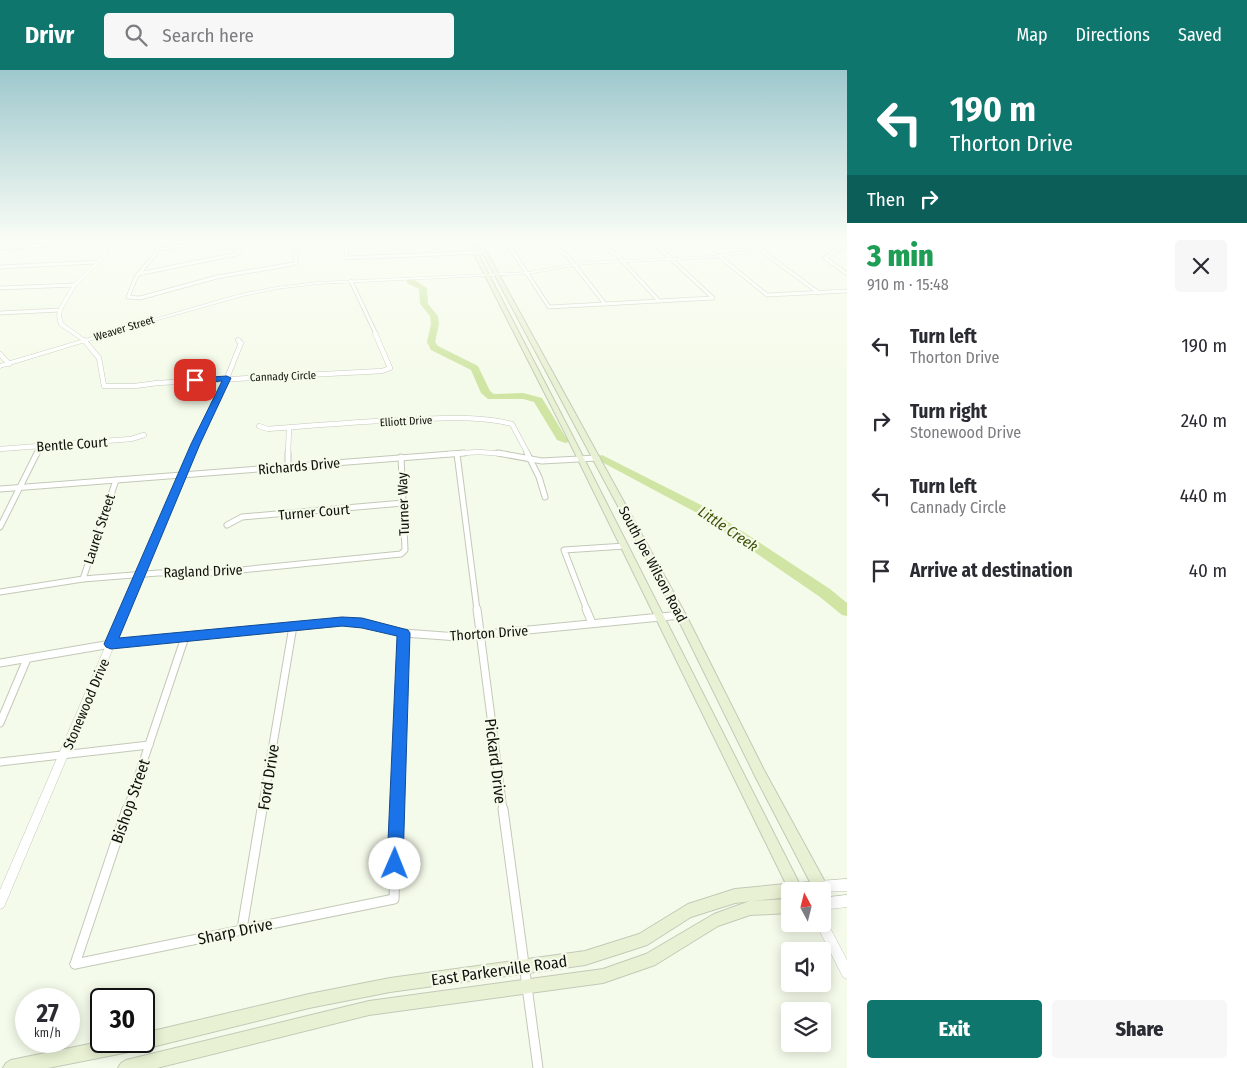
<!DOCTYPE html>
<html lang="en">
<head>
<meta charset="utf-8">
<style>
  :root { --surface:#fff; --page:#f7f7f7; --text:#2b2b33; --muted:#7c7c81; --accent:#0f766e }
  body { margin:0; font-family:"Fira Sans Condensed",sans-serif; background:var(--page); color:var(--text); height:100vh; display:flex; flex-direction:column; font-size:19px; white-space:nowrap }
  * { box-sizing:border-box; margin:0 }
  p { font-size:16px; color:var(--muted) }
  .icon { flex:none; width:28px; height:28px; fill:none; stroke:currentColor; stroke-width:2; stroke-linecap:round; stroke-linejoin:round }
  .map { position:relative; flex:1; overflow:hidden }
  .side { display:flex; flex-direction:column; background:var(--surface); width:400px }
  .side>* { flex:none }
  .hud { background:#0f766e; color:#fff; overflow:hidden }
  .needle { width:32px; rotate:353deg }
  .buttons { position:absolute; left:781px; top:812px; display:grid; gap:10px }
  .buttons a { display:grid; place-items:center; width:50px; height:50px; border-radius:5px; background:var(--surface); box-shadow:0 2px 12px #0003; font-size:25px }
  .speed { position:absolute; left:15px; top:918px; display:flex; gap:10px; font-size:25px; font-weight:700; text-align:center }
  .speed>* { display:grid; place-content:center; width:65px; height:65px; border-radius:50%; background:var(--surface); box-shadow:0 2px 12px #0003; line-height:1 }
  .speed small { font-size:12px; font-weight:400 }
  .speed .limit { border:2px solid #111; border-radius:8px; background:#fff; color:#111 }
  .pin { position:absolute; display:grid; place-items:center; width:42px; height:42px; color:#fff; margin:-21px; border-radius:10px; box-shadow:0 2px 8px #0006 }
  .me { position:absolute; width:55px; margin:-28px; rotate:1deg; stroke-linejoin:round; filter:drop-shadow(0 0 4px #0008) }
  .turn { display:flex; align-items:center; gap:18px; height:105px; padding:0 20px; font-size:22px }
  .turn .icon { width:65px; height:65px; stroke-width:2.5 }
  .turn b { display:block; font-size:35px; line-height:42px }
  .then { display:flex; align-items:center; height:48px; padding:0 20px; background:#0003; gap:10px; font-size:19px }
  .round { display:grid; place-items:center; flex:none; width:52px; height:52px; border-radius:5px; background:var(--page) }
  .summary { display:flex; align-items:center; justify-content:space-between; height:85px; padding:0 20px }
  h1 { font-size:30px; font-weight:800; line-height:38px; color:#1e9e55 }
  .action { display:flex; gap:10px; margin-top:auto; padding:10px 20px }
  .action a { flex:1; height:58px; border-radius:5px; background:var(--accent); color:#fff; font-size:20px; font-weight:800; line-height:58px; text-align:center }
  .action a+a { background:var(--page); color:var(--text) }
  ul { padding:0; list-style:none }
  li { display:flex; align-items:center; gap:15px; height:75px; padding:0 20px }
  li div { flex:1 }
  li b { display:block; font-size:19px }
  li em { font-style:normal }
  header { display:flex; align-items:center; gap:30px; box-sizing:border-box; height:70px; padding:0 25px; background:var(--accent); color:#fff }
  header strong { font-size:24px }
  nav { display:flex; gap:28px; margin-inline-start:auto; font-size:18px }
  .search { width:350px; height:45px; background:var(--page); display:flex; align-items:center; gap:12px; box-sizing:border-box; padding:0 18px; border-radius:5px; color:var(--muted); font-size:19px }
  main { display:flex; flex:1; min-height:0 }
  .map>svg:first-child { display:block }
</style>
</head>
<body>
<header>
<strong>Drivr</strong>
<div class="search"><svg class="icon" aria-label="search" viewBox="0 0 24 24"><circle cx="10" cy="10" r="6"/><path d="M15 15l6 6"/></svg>Search here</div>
<nav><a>Map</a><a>Directions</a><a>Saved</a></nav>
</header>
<main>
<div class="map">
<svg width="847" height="998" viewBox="0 0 847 998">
  <rect width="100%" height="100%" fill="#f5fbea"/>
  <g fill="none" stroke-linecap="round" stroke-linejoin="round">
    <!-- river -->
    <g fill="#d0e5a4" fill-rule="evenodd">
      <polygon points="407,209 413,209 427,218 428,234 438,246 439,254 435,272 438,276 478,296 490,321 494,324 523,323 542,328 565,366 571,370 569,372 565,373 557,370 534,332 523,329 488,329 481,323 471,300 431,280 427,272 431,254 430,246 420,234 419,219 407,213"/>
      <polygon points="602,385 707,438 830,519 847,533 847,546 842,545 820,527 699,444 598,390 596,388 598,386"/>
    </g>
    <!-- minor-far4 casing -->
    <g stroke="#c3c9b8" stroke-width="4.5">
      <g id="minor-far4">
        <polyline points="160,170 155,185 136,207 128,227 140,228 217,207 293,194 296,192 296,170"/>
        <polyline points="384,170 347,172 346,188 485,182"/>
        <polyline points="505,170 549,237 713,228"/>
        <polyline points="550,170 570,189 605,234"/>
        <polyline points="595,170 617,185 659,231"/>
        <polyline points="653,172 713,228"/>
        <polyline points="653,172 686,170"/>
        <polyline points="847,172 825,188 847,204"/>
        <polyline points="0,178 124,170"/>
        <polyline points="160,179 216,170"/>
        <polyline points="759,179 819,223"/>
        <polyline points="719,186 767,225 847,221"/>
        <polyline points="0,197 98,192"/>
        <polyline points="138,204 236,184 239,182 241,170"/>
        <polyline points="351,211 376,264"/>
        <polyline points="0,218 74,215"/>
        <polyline points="0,243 60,240"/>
      </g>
    </g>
    <!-- minor-far3 casing -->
    <g stroke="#c3c9b8" stroke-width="5.5">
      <g id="minor-far3">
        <polyline points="84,270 99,288 104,316 135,316 157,313 382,301 390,298 375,263"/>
        <polyline points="0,284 9,294"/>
        <polyline points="227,308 241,273 238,270"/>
        <path d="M259,356L268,359C318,355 367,351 417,349C448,348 482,346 512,354L528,384"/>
        <polyline points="0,379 131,369 144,365"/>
        <polyline points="37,384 41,376"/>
        <polyline points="288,384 289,358"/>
        <polyline points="448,384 479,382 505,384"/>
      </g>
    </g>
    <!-- minor-far2 casing -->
    <g stroke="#c3c9b8" stroke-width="7">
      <g id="minor-far2">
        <polyline points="498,383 542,391 597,388"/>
        <polyline points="527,383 539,407 545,427"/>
        <polyline points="457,384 477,540"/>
        <polyline points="288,397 288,383"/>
        <polyline points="0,419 464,383"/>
        <polyline points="227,455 242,447 403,433"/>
        <polyline points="0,457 37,383"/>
        <polyline points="83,509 116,410"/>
        <polyline points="0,522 83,509 158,503 210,503 401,484 405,480 401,387"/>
        <polyline points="587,540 564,480 625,476"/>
      </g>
    </g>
    <!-- minor-far1 casing -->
    <g stroke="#c3c9b8" stroke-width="9">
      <g id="minor-far1">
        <polyline points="477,539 503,740"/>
        <polyline points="586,539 592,553"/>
        <polyline points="0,593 111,574 342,552 363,553 404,563 458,567 681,545"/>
        <polyline points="0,653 27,589"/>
        <polyline points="0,692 149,675"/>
        <polyline points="127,740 185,567"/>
        <polyline points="262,740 293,556"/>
        <polyline points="397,740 404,563"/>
      </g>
    </g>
    <!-- minor casing -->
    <g stroke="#c3c9b8" stroke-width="11">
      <g id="minor">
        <polyline points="503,739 538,998"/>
        <polyline points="242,859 262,739"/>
        <polyline points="75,894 394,829 397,739"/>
        <polyline points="75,894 127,739"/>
      </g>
    </g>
    <!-- tertiary casing -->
    <g stroke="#c3c9b8" stroke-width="1">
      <g id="tertiary">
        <polygon points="104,170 108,170 109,177 106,186 76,216 62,240 61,246 63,253 85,269 240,224 276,217 318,212 528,202 585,192 712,186 751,180 780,170 785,170 753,182 712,188 585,194 528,204 318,214 276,219 243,226 154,251 0,298 0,294 81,270 59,255 57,246 58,240 73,214 102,186 105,177"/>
        <polygon points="811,170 816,170 847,177 847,179"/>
        <polygon points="225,307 230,308 199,374 4,837 0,839 0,820 193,374"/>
        <polygon points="847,809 847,821 822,822 822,821 816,821 814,817 816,813 820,811"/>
        <polygon points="847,825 847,837 822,840 822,828"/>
        <polygon points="822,848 826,850 847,890 847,909 843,907 816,854 822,854"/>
      </g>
    </g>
    <!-- secondary casing -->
    <g stroke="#c3c9b8" stroke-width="2">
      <g id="secondary">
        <polygon points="467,170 471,170 570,361 799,813 810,812 756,708 676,545 476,170 480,170 686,545 764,700 825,812 827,817 823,826 822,821 790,821 790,827 735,833 691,847 647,875 585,895 390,922 309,938 144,979 48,998 3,998 6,993 11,990 104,971 144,971 144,963 309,924 390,908 585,881 639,864 688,834 735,819 786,814 564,361"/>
        <polygon points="790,829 790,843 750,845 718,856 655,895 603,913 369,945 157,998 118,998 121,993 126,990 369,931 603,899 646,884 714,844 750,831"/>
      </g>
    </g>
    <!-- minor-far4 -->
    <use href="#minor-far4" stroke="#fff" stroke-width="3"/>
    <!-- minor-far3 -->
    <use href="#minor-far3" stroke="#fff" stroke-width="4.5"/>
    <!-- minor-far2 -->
    <use href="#minor-far2" stroke="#fff" stroke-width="5"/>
    <!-- minor-far1 -->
    <use href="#minor-far1" stroke="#fff" stroke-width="7"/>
    <!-- minor -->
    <use href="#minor" stroke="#fff" stroke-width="9"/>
    <!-- tertiary -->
    <use href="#tertiary" fill="#fff" fill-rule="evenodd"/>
    <!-- secondary -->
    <use href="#secondary" fill="#e8f1d3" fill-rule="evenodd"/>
  </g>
  <!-- sky -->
  <linearGradient id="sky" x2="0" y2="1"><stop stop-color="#9ec8cd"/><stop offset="0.55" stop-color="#fafdf6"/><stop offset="1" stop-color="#fafdf6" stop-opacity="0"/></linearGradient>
  <rect width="847" height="309" fill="url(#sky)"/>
  <!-- route -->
  <polygon fill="#1a73e8" stroke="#114b97" points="227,306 231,308 200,374 119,568 342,547 362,548 408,560 410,563 403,794 401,800 395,803 389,800 387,794 397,566 362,558 342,556 111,579 106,577 104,574 191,374 222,311 195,313 191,310 195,308"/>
  <g text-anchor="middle" stroke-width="4.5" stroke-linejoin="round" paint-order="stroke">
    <!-- far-street labels -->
    <g font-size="11" fill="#0f110c" stroke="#f5fbea">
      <text transform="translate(124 258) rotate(-17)" y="4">Weaver Street</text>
      <text transform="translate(283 306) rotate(-2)" y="4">Cannady Circle</text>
      <text transform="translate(406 351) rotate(-3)" y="4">Elliott Drive</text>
    </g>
    <!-- street labels -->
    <g font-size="14" fill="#0f110c" stroke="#f5fbea">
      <text transform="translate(72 374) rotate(-4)" y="5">Bentle Court</text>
      <text transform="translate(299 396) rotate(-5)" y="5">Richards Drive</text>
      <text transform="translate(403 434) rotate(-92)" y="5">Turner Way</text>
      <text transform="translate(314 442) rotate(-5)" y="5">Turner Court</text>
      <text transform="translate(99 459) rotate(-72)" y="5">Laurel Street</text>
      <text transform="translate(653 494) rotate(62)" y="5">South Joe Wilson Road</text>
      <text transform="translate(203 501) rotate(-2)" y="5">Ragland Drive</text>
      <text transform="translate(489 563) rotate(-4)" y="5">Thorton Drive</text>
      <text transform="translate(86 634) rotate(-67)" y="5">Stonewood Drive</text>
    </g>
    <!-- water labels -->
    <g font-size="15" font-style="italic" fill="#3f5006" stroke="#f5fbea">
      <text transform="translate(728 459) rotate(34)" y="5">Little Creek</text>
    </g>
    <!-- near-street labels -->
    <g font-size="16" fill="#0f110c" stroke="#f5fbea">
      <text transform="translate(496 691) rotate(83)" y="6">Pickard Drive</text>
      <text transform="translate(268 707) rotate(-81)" y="6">Ford Drive</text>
      <text transform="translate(130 731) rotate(-71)" y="6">Bishop Street</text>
      <text transform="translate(235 861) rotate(-12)" y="6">Sharp Drive</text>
      <text transform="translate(499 900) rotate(-8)" y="6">East Parkerville Road</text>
    </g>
  </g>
</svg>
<div class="buttons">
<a><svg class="needle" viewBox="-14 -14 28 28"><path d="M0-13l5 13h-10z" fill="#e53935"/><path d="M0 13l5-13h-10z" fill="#7c7c81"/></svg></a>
<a><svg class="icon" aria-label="sound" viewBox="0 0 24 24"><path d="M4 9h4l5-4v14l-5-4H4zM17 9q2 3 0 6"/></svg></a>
<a><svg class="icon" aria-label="layers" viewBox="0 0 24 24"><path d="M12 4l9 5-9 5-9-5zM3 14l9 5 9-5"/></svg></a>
</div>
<div class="speed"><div>27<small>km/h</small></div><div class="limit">30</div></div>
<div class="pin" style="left:195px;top:310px;background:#d93025"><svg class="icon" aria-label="arrive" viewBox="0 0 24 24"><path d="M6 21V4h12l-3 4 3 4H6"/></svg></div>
<svg class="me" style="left:395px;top:794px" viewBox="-20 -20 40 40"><circle r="19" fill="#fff"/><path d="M0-13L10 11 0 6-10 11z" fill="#1a73e8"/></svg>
</div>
<section class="side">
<div class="hud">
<div class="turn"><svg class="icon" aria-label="left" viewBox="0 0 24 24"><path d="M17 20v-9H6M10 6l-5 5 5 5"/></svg><div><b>190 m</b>Thorton Drive</div></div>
<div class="then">Then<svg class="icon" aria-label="right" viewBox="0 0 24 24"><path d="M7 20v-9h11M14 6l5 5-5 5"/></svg></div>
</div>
<div class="summary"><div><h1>3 min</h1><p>910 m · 15:48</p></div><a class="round"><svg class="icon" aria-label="close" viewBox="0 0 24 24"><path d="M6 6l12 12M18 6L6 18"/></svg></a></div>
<ul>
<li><svg class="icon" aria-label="left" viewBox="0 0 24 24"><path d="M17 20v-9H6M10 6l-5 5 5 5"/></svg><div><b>Turn left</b><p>Thorton Drive</p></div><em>190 m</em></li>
<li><svg class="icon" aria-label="right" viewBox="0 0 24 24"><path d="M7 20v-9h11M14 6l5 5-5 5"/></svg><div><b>Turn right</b><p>Stonewood Drive</p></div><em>240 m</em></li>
<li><svg class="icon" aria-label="left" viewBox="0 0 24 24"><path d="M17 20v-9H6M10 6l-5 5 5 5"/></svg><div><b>Turn left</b><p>Cannady Circle</p></div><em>440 m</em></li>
<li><svg class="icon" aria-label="arrive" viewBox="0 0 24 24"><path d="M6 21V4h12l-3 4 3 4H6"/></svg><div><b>Arrive at destination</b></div><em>40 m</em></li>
</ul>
<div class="action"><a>Exit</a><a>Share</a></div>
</section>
</main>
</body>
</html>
